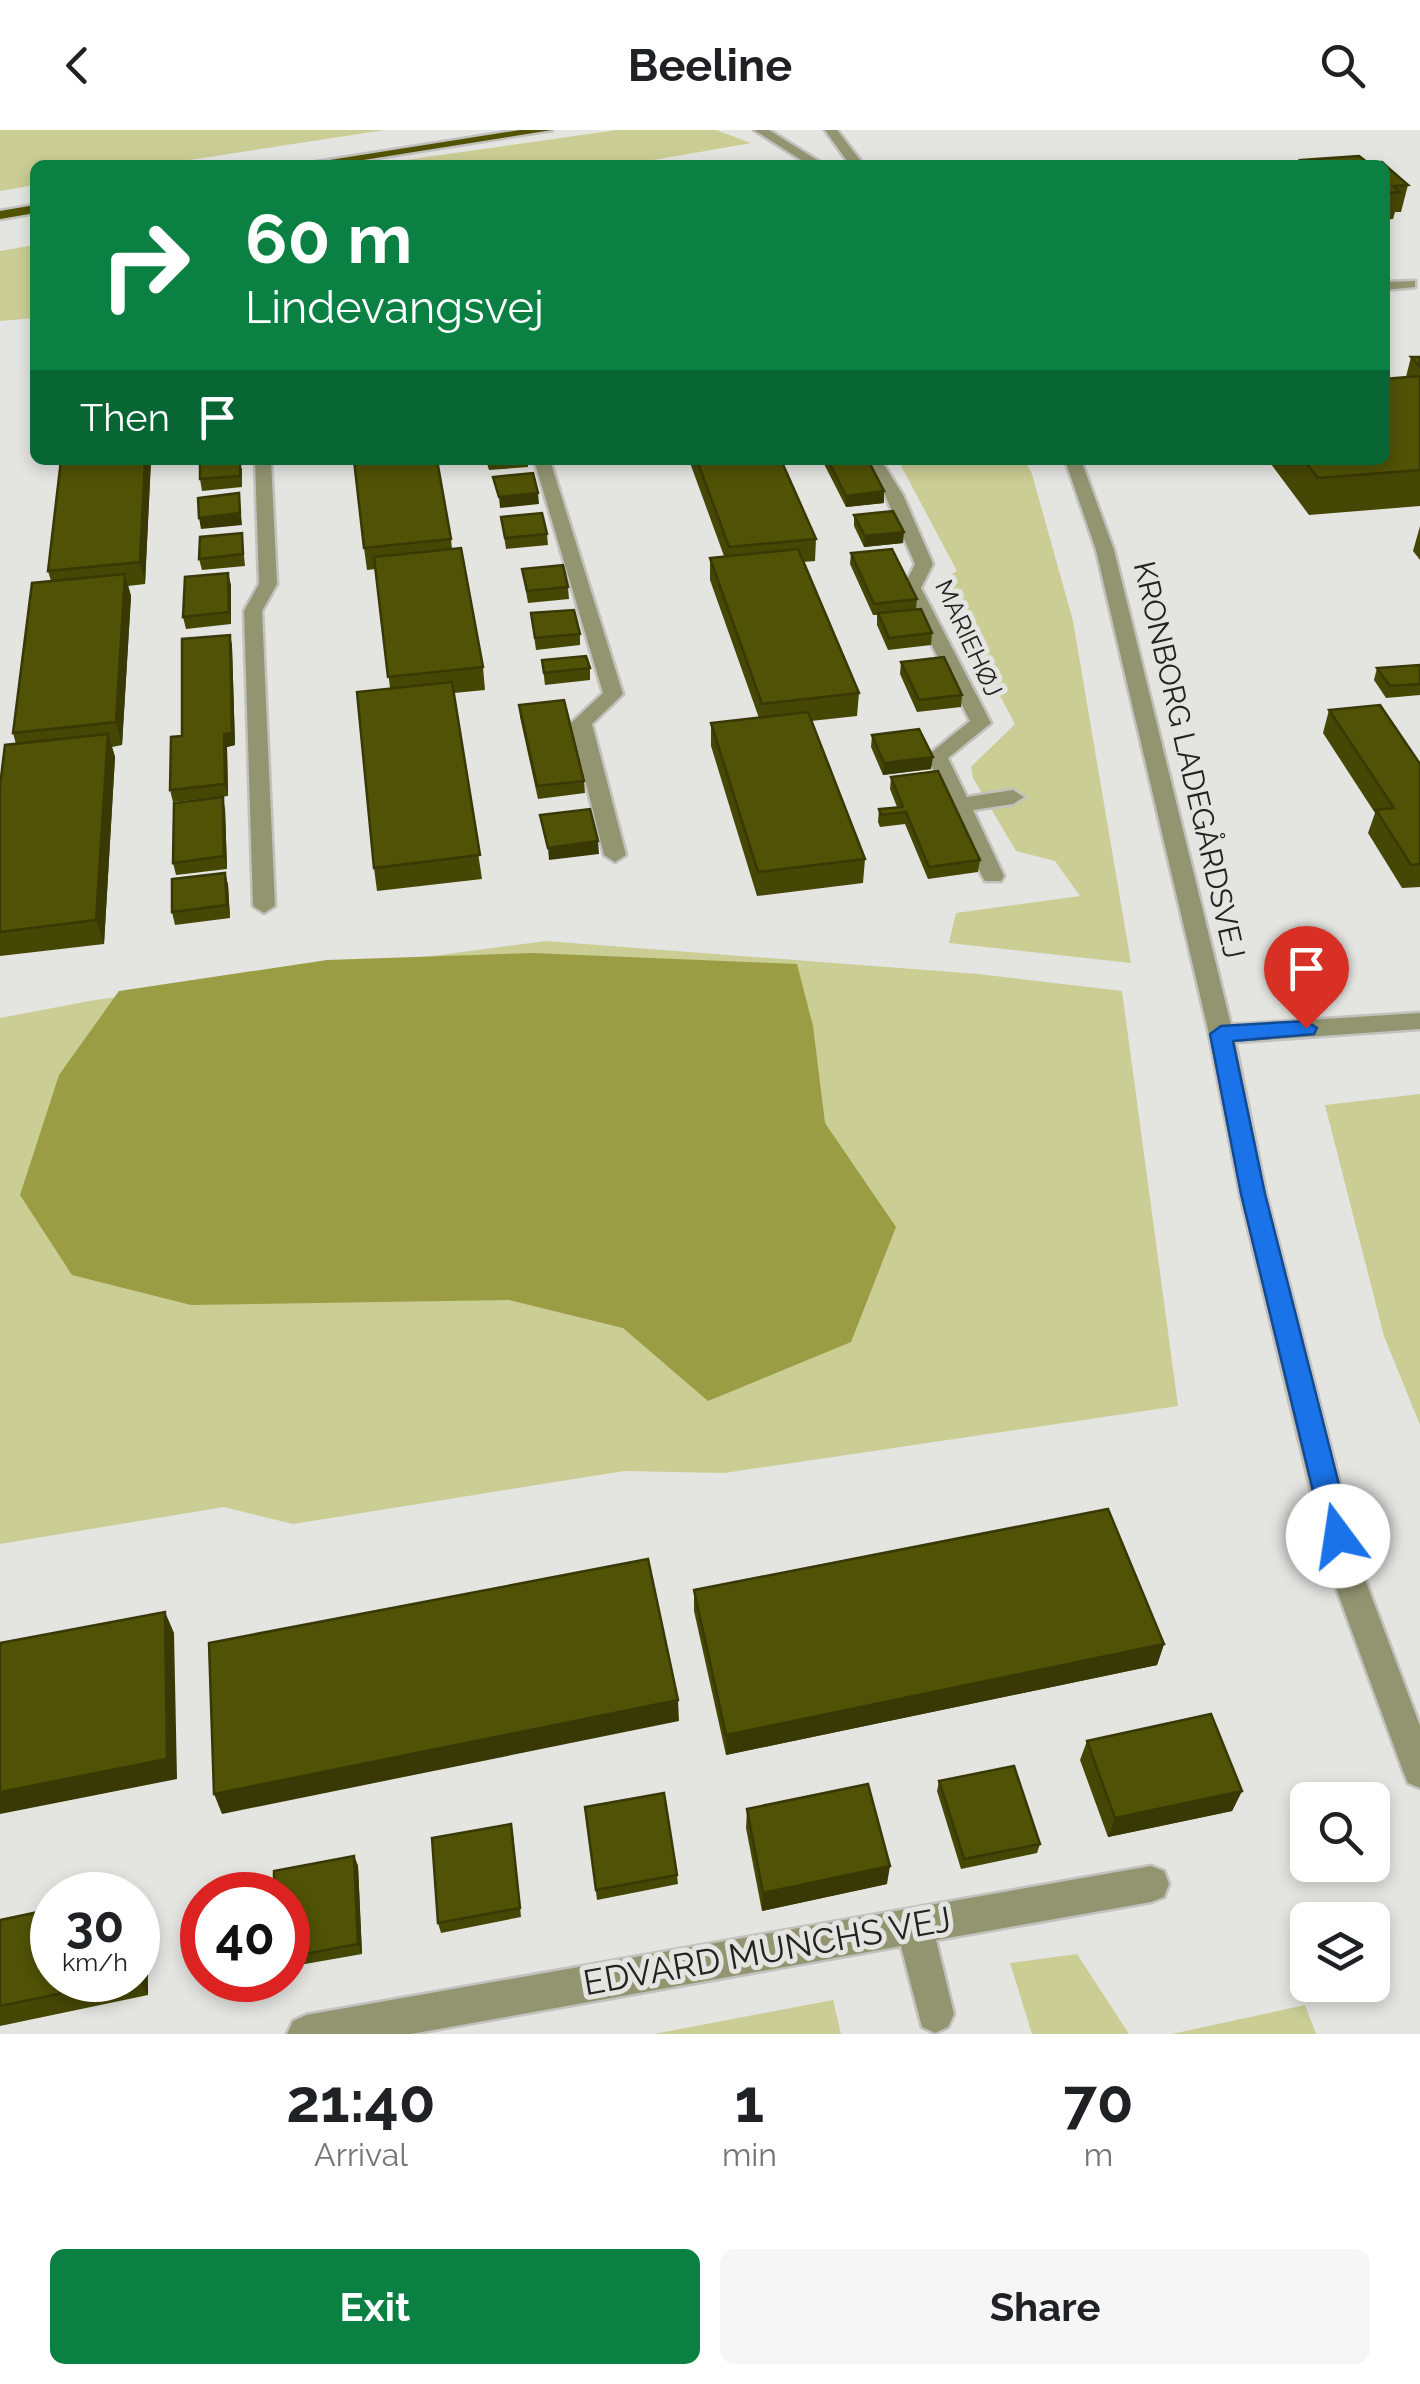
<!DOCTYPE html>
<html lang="en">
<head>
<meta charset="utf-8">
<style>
  :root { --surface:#fff; --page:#f6f6f6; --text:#202124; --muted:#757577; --accent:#0b8043 }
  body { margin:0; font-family:Raleway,sans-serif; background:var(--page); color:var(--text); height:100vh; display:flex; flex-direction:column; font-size:38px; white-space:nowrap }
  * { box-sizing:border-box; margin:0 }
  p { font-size:32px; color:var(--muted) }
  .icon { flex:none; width:55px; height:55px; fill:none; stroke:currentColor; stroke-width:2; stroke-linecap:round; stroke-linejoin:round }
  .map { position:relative; height:1904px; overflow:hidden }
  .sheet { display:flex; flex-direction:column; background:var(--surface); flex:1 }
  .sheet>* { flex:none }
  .guide { position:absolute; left:30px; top:30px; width:1360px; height:305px; border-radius:15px; box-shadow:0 5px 15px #0003; background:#0b8043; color:#fff; overflow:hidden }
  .controls { position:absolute; left:1290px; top:1652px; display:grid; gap:20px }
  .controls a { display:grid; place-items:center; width:100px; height:100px; border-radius:15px; background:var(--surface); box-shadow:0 5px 15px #0003; font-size:50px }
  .speed { position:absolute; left:30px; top:1742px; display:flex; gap:20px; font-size:50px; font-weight:700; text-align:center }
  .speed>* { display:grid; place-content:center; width:130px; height:130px; border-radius:50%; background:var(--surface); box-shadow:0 5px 15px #0003; line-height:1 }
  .speed small { font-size:25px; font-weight:400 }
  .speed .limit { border:15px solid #d22; background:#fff; color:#111 }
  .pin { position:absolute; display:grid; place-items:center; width:85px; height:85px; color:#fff; margin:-102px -42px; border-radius:50% 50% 50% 0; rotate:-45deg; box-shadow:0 0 10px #0007 }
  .pin .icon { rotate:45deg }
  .me { position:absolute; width:110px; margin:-55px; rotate:346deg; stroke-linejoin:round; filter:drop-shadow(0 0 8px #0008) }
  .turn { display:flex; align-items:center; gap:35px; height:210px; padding:0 50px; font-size:45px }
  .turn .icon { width:130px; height:130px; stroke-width:2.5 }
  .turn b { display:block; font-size:70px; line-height:85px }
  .then { display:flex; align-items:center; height:95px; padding:0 50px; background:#0003; gap:20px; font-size:38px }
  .eta { display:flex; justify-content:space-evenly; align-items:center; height:170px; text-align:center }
  .eta b { font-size:60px; font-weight:700; line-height:70px }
  .action { display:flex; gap:20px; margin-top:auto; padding:20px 50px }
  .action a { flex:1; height:115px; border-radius:15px; background:var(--accent); color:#fff; font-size:40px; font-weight:700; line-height:115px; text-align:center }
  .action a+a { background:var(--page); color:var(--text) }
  header { display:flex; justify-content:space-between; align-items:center; height:130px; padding:0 50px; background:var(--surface); font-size:45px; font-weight:700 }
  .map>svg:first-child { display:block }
</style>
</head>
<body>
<header><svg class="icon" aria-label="back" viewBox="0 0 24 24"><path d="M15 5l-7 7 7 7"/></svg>Beeline<svg class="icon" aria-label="search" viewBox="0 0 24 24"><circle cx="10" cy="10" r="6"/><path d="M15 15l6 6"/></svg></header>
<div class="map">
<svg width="1420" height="1904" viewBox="0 0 1420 1904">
  <rect width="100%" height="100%" fill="#e4e4e1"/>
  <!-- green -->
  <g fill="#cacd94">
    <polygon points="0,0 384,0 157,35 35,35 35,55 0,61"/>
    <polygon points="617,0 716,0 751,13 625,35 370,35"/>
    <polygon points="35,115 35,188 0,191 0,121"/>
    <polygon points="898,330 1025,330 1032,344 1073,491 1131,833 949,813 956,783 1080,766 1055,731 1016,721 973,648 971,637 1015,594 939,452 957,441"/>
    <polygon points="546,811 978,844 1122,861 1178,1276 724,1343 624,1341 293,1394 224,1377 0,1414 0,888 95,870"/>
    <polygon points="1420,964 1420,1295 1384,1206 1325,975"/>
    <polygon points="1077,1824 1129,1904 1032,1904 1010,1833"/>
    <polygon points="833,1870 841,1904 654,1904"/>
    <polygon points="1305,1875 1316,1904 1172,1904"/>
  </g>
  <!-- water -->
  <polygon fill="#9a9d44" points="533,823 797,834 813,896 825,993 896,1097 851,1212 708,1271 623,1198 509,1170 191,1175 72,1145 20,1065 59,945 119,861 327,830"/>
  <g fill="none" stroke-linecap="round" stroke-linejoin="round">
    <!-- minor casing -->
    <g stroke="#c1c1be" stroke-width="5">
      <g id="minor">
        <polygon points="754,0 769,0 825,35 809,35"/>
        <polygon points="825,0 837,0 864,35 850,35"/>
        <polygon points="1415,151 1415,157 1385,160 1385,152"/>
        <polygon points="255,330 271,330 277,454 262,481 275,776 264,783 253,776 244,481 259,454"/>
        <polygon points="534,330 550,330 623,564 592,594 626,725 615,732 604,725 571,593 603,563"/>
        <polygon points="865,330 881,330 903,365 933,434 921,458 991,593 948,628 967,667 1013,660 1024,667 1013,674 973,680 1004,746 1001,751 985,751 982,746 927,626 970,591 903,458 915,434 885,365"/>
        <polygon points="1065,330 1081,330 1114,420 1231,895 1420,883 1420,899 1235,912 1266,1064 1363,1444 1420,1596 1420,1658 1408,1653 1403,1641 1331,1444 1240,1064 1209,904 1096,420"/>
        <polygon points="1151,1736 1164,1741 1169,1754 1164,1767 1151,1772 936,1810 954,1884 948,1897 935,1903 922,1897 901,1816 411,1904 287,1904 293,1891 306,1885"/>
      </g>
    </g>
    <!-- major casing -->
    <g stroke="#c1c1be" stroke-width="5">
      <g id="major">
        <polygon points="520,0 552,0 332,35 298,35"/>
        <polygon points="35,75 35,83 0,89 0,81"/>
      </g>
    </g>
    <!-- minor -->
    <use href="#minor" fill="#939571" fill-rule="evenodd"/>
    <!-- major -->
    <use href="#major" fill="#525300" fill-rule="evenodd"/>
  </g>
  <!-- wall -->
  <g fill="#454705">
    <polygon points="1385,35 1408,55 1401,82 1395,82 1393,89 1385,90"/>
    <polygon points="1411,227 1420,227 1420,376 1309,385 1268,330 1385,330"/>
    <polygon points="151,330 145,454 128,456 131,466 122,615 112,617 115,627 104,814 0,826 0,656 16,614 13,603 51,451 48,441"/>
    <polygon points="486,330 528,330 528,337 489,340"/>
    <polygon points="689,330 781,330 816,409 815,431 803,432 859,563 857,586 811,591 865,729 863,753 757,766 711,616 711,593 759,588 710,450 710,428 724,426"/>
    <polygon points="822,330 868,330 884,373 846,377"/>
    <polygon points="242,338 242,357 202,361 200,349"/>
    <polygon points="854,385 903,413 864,417 854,396"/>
    <polygon points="501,387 547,404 548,415 506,419"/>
    <polygon points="1420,396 1420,430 1413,421"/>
    <polygon points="242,403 245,436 202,440 199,429"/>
    <polygon points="451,409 452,419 483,537 485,560 454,563 482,749 377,761 374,738 390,558 376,439 367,440 364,418"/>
    <polygon points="851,423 917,469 916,479 932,503 931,515 888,520 877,495 877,485 873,485 850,434"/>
    <polygon points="522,439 568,457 569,469 528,473"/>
    <polygon points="231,455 231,494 186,499 183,487"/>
    <polygon points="531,483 580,504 580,515 536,520"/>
    <polygon points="230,505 232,516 235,615 227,617 228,666 173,672 170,660"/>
    <polygon points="542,530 590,538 590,550 545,555"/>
    <polygon points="901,532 962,565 961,577 917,582 900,544"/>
    <polygon points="1420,535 1420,565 1386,568 1374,550 1377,538"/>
    <polygon points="519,575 584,651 585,663 538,669 520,587"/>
    <polygon points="1329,580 1420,634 1420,757 1402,758 1368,703 1375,683 1323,603"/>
    <polygon points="872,605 931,639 883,645 871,617"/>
    <polygon points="891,647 980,730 978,742 928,749 905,694 880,697 878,692 879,679 897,677 890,659"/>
    <polygon points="225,679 227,739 176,745 173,733"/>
    <polygon points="225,743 228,755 230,788 175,795 172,782"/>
    <polygon points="694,1460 1164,1514 1157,1535 726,1625 694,1481"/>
    <polygon points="1087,1611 1242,1661 1232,1681 1108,1707 1080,1630"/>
    <polygon points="939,1651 1040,1714 1037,1723 961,1739 937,1661"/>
    <polygon points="585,1677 677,1745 678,1754 597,1770"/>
    <polygon points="747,1679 887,1754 762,1781 746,1698"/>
    <polygon points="513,1704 521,1787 441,1803 438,1793"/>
    <polygon points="354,1726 358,1736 362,1824 288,1837 288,1765"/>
    <polygon points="138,1765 147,1781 148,1865 0,1896 0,1790 52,1850 138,1850"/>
  </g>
  <!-- shaded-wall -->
  <g fill="#383904">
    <polygon points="145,330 151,330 145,454 140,432"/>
    <polygon points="884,361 884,373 846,377 846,366"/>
    <polygon points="239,363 242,395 201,399 199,388"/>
    <polygon points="538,363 539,374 500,378 499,367"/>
    <polygon points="904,402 903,413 864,417 865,406"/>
    <polygon points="228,443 231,455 231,494 229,482"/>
    <polygon points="125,444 131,466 122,615 116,592"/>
    <polygon points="230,505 232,516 235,615 227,617 228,666 225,654 224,604"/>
    <polygon points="108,604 115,627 104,814 96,790"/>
    <polygon points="933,627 931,639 883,645 884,633"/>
    <polygon points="223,667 225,679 227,739 224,726"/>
    <polygon points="598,711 599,724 549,730 548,718"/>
    <polygon points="225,743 228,755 230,788 227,775"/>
    <polygon points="165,1482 174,1503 177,1649 0,1684 0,1662"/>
    <polygon points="1164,1514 1157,1535 726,1625 726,1605"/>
    <polygon points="678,1570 679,1591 222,1684 214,1664"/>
    <polygon points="1242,1661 1232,1681 1108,1707 1115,1688"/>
    <polygon points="354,1726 358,1736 362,1824 358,1814"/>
    <polygon points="890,1736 887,1754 762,1781 763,1763"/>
    <polygon points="137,1762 147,1781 148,1865 138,1849"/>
  </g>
  <!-- building -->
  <g fill="#505206" stroke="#383904" stroke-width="2.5">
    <polygon points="1359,26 1368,33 1382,32 1385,35 1307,35 1301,30"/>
    <polygon points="1385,35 1408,55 1393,56 1400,62 1385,63"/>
    <polygon points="1411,227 1420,227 1420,237"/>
    <polygon points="1420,246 1420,340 1318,348 1304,330 1385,330 1385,249"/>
    <polygon points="61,330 145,330 140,432 48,441"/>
    <polygon points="200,330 240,330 240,346 200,349"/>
    <polygon points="354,330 437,330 451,409 364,418"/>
    <polygon points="697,330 781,330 816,409 729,417"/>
    <polygon points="828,330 868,330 884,361 846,366"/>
    <polygon points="533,343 538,363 499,367 493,347"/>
    <polygon points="239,363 240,383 199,388 198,368"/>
    <polygon points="893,381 904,402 865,406 854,385"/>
    <polygon points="542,383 547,404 505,408 501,387"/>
    <polygon points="242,403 243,424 199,429 200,407"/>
    <polygon points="461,418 483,537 388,547 374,427"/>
    <polygon points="798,419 859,563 762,574 710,428"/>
    <polygon points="892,419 917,469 874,474 851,423"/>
    <polygon points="563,435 568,457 527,461 522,439"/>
    <polygon points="228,443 229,482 183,487 185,447"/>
    <polygon points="125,444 116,592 13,603 32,453"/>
    <polygon points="921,479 932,503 889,508 878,483"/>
    <polygon points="574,480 580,504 535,508 531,483"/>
    <polygon points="230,505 232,603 224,604 225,654 170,660 171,607 182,606 182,509"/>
    <polygon points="586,526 590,538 544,543 542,530"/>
    <polygon points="944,527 962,565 919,570 901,532"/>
    <polygon points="1420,535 1420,554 1390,556 1377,538"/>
    <polygon points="452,552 480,725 374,738 357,562"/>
    <polygon points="564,570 584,651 537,656 519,575"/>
    <polygon points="1380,575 1420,634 1420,734 1411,735 1376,680 1394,678 1329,580"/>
    <polygon points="808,582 865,729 758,742 711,593"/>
    <polygon points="919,599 933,627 884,633 872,605"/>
    <polygon points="108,604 96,790 0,802 0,656 5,615"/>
    <polygon points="938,641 980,730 929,737 906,682 881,685 879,679 903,677 891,647"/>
    <polygon points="223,667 224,726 173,733 174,673"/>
    <polygon points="590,679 598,711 548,718 540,685"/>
    <polygon points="225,743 227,775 172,782 172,749"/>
    <polygon points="1108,1379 1164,1514 726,1605 694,1460"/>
    <polygon points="648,1429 678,1570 214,1664 209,1513"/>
    <polygon points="165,1482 167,1629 0,1662 0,1513"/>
    <polygon points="1211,1584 1242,1661 1115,1688 1087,1611"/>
    <polygon points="1014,1636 1040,1714 964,1729 939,1651"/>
    <polygon points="868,1654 890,1736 763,1763 747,1679"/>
    <polygon points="664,1663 677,1745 596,1760 585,1677"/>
    <polygon points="511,1694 520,1778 438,1793 432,1708"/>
    <polygon points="354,1726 358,1814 288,1827 288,1765 274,1765 274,1741"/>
    <polygon points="52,1779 52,1850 127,1850 0,1876 0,1790"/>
  </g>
  <!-- route -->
  <polygon fill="#1a73e8" stroke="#114b97" stroke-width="2.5" points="1306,891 1317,898 1314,904 1233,911 1265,1064 1352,1406 1348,1414 1338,1418 1328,1414 1324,1406 1241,1064 1210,904 1221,896"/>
  <g text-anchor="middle" stroke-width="10" stroke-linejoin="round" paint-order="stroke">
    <!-- far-street labels -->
    <g font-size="25" fill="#222221" stroke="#e4e4e1">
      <text transform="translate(969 508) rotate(65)" y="9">MARIEHØJ</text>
    </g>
    <!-- street labels -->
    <g font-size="30" fill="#222221" stroke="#e4e4e1">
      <text transform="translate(1189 630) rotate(77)" y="10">KRONBORG LADEGÅRDSVEJ</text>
    </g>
    <!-- near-street labels -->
    <g font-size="35" fill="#222221" stroke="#e4e4e1">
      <text transform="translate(767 1821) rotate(-10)" y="12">EDVARD MUNCHS VEJ</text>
    </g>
  </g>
</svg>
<div class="controls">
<a><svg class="icon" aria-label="search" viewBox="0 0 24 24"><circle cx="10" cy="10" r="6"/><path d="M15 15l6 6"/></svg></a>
<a><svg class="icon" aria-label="layers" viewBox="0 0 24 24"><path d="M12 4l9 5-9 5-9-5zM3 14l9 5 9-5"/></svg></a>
</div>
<div class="speed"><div>30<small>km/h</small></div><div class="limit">40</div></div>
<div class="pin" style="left:1306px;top:898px;background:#d93025"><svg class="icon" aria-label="arrive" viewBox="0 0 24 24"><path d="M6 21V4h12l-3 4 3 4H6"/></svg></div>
<svg class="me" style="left:1338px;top:1406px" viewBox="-20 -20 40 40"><circle r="19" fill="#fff"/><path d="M0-13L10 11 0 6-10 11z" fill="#1a73e8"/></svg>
<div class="guide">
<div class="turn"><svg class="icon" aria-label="right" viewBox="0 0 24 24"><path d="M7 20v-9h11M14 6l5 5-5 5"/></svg><div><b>60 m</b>Lindevangsvej</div></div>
<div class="then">Then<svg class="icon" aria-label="arrive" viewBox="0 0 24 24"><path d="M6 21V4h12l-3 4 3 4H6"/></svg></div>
</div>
</div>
<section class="sheet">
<div class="eta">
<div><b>21:40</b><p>Arrival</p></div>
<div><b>1</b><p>min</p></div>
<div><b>70</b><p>m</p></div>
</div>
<div class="action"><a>Exit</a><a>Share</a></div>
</section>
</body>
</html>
